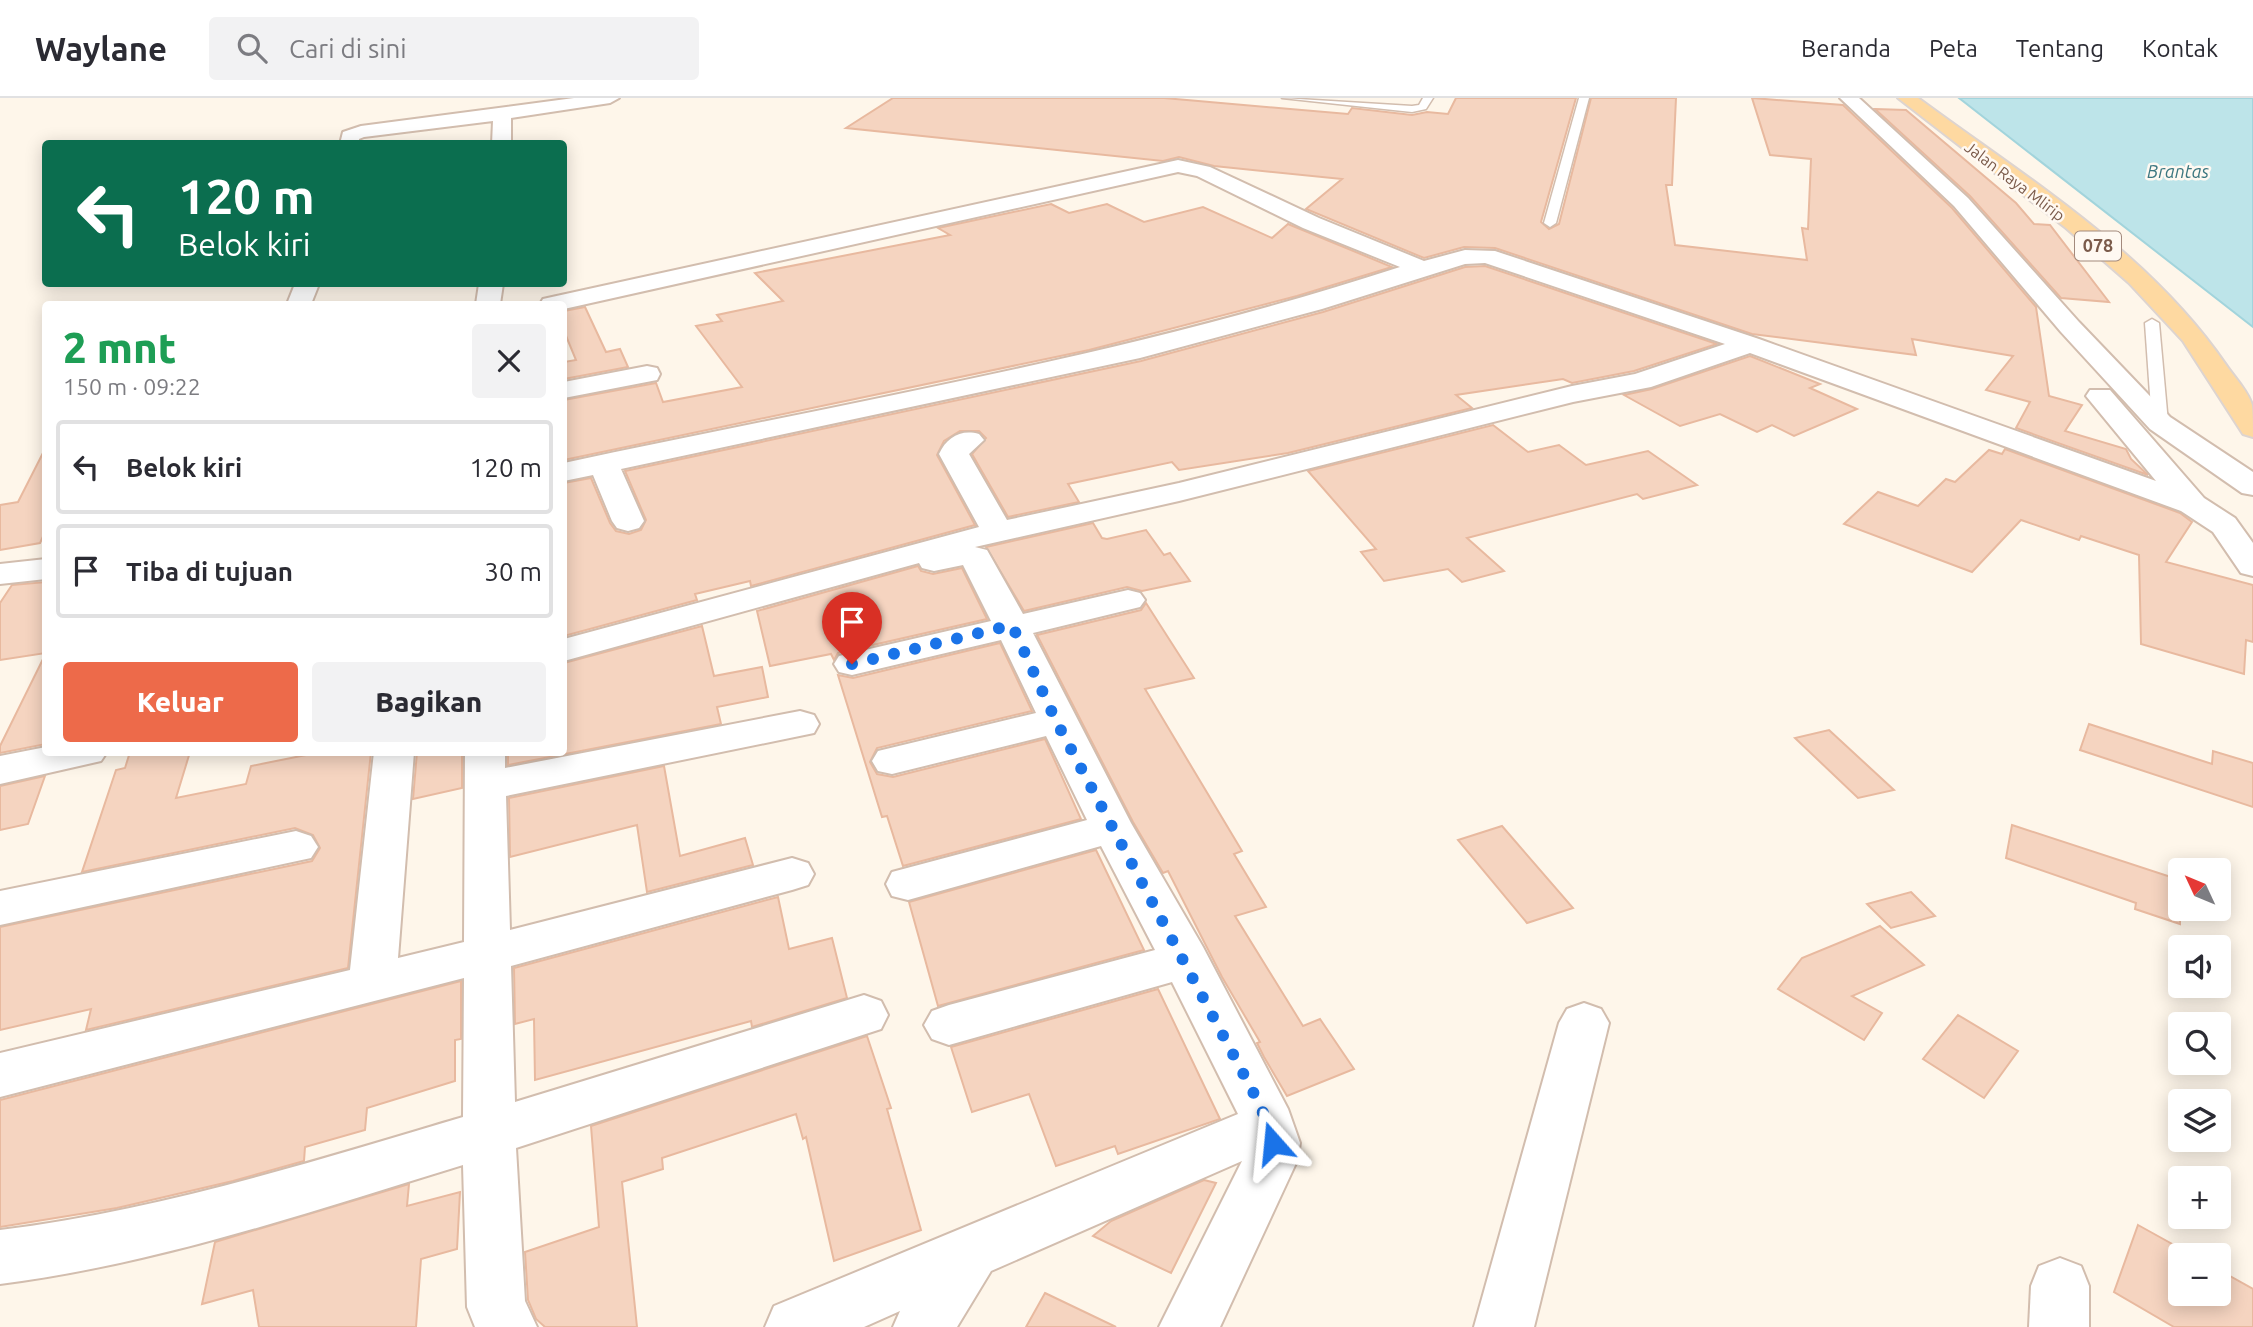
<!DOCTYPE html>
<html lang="id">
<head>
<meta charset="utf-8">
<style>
  :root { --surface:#fff; --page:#f2f2f3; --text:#2b2b33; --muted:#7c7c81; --line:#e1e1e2; --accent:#ed6a4a }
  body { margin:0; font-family:Ubuntu,sans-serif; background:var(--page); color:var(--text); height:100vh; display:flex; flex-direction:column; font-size:26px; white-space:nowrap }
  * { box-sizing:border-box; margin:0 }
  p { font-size:23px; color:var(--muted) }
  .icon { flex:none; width:38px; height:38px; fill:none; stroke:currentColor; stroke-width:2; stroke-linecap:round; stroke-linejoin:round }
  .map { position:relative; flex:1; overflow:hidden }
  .drawer { position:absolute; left:42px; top:203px; width:525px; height:455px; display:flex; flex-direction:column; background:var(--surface); border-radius:7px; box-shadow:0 4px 18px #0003 }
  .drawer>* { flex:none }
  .hud { position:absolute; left:42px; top:42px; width:525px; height:147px; border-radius:7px; box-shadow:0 4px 18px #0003; background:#0b6e4f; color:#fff; overflow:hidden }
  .needle { width:46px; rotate:314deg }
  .controls { position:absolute; left:2168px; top:760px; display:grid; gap:14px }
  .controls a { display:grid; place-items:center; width:63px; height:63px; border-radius:7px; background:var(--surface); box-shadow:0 4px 18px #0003; font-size:35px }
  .pin { position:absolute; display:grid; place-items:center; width:60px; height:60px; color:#fff; margin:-72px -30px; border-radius:50% 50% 50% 0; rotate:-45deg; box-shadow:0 0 7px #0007 }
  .pin .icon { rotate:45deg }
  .me { position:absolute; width:77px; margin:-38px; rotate:342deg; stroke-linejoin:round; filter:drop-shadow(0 0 5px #0008) }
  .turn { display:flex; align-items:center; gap:24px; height:147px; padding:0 21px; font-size:32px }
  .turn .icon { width:91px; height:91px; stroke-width:2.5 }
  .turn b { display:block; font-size:49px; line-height:60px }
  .round { display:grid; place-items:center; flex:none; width:74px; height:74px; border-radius:7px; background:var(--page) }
  .head { display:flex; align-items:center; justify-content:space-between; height:119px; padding:0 21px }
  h1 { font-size:42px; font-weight:800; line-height:52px; color:#1e9e55 }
  .cta { display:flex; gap:14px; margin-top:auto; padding:14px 21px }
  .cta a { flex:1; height:80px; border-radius:7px; background:var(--accent); color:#fff; font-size:28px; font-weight:800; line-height:80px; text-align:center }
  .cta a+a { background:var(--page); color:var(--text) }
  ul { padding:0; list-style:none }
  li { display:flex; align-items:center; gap:21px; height:94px; margin:0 14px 10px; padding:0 7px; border:4px solid var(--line); border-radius:7px }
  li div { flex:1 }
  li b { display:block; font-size:26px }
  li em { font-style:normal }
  header { display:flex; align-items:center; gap:42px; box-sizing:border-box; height:98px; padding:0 35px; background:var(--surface); border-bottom:2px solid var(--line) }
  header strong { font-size:33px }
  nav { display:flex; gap:38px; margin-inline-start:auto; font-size:24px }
  .search { width:490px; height:63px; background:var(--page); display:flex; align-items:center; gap:18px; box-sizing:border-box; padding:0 24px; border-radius:7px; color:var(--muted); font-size:26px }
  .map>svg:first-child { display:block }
</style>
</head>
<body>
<header>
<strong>Waylane</strong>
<div class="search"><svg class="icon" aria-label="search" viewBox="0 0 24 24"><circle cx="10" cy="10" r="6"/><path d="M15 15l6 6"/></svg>Cari di sini</div>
<nav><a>Beranda</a><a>Peta</a><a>Tentang</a><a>Kontak</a></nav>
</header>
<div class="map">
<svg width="2253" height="1229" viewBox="0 0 2253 1229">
  <rect width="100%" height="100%" fill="#fef6ea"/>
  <!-- water -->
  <polygon fill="#bde4e9" stroke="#a2d4dc" stroke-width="2" points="1959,0 2253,0 2253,229"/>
  <!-- building -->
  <g fill="#f5d4c0" stroke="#e8b99f" stroke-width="2">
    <polygon points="893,0 1164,0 1348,16 1352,10 1412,17 1427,14 1448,16 1456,0 1576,0 1541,124 1549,131 1559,126 1591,0 1676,0 1672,87 1666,87 1675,147 1807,162 1802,130 1808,131 1811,61 1770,57 1752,0 1843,7 1952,110 2036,209 2049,298 2082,307 2065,333 2126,351 2131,361 2148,377 2016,330 2030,304 1986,292 2013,258 1912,241 1916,257 1752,236 1495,150 1464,149 1424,160 1306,111 1342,81 1214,68 1179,59 1163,63 846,30"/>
    <polygon points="1875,11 1906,12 2016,105 2034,126 2050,127 2109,204 2061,200 1970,98"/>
    <polygon points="1051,106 1069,115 1107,106 1144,124 1203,109 1272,140 1288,126 1392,169 1297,198 1089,252 564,362 564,302 656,285 663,304 742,289 696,228 722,223 717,217 783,203 755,175 950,137 938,130"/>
    <polygon points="1485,168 1717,246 1634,273 1572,285 1563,281 1456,297 1472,310 1288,355 1179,372 1172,364 1068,386 1079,404 1008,419 972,356 986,340 979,333 960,333 944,343 937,357 975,427 751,488 750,483 695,496 697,502 564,538 564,385 591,380 610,425 616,433 629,436 641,432 646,422 625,373 1141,263 1323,214 1465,169"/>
    <polygon points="585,209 606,254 620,251 628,269 564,281 564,264 576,262 564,233 564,213"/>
    <polygon points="1750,258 1820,286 1810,290 1857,311 1794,338 1772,327 1757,334 1720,316 1680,328 1624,297 1652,291"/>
    <polygon points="1493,327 1528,354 1559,347 1586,367 1648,353 1697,387 1643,401 1637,396 1467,440 1504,473 1462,484 1448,471 1384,483 1361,454 1376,451 1308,373"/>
    <polygon points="46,349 46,432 40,445 0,452 0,407 18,404"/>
    <polygon points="2005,351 2180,415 2192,424 2166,464 2253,487 2253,544 2246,542 2244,576 2141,546 2139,457 2081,438 2079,442 2021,422 1972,474 1844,426 1878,394 1918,408 1946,381 1955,384 1989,352 2002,356"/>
    <polygon points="1093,425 1102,440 1107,441 1146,432 1164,457 1170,455 1190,483 1142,493 1127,489 1024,513 986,449"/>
    <polygon points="918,468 921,473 933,476 962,470 987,521 838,555 834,562 831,556 770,568 757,513"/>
    <polygon points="46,484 46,555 0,562 0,505 12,487"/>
    <polygon points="1146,505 1194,580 1145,591 1242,753 1234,756 1266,809 1235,818 1303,928 1320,921 1354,971 1287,998 1264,959 1257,945 1260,944 1222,879 1168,773 1163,775 1133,724 1037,537 1141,512"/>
    <polygon points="702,528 714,578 762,569 768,599 717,609 721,626 508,667 508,654 564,654 564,565"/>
    <polygon points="1000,545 1032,613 877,650 870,664 877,676 893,679 1045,641 1081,721 903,768 887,718 882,719 838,577 853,580"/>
    <polygon points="46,555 46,646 0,655 0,648"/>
    <polygon points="2089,626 2212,666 2213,653 2253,665 2253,709 2080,652"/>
    <polygon points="1829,632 1894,692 1858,700 1795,640"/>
    <polygon points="130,654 190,654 176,700 246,686 251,668 321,654 371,654 348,870 86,932 91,911 0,932 0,829 312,763 320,750 313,737 295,730 82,774 116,672 125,670"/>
    <polygon points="417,654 462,654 462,690 413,701"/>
    <polygon points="664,668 680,758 745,740 753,767 647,794 637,727 510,759 509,700"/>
    <polygon points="45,678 28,726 0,732 0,688"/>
    <polygon points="2012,727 2180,782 2180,826 2135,811 2136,805 2006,760"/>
    <polygon points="1502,728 1573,810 1527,825 1458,742"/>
    <polygon points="1096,752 1144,852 938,908 909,804"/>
    <polygon points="1911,794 1935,818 1891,830 1867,806"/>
    <polygon points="778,799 789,851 832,840 847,900 752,929 751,923 535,982 534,921 515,926 514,870"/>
    <polygon points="1880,828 1924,867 1852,898 1882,915 1864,942 1778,891 1802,860"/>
    <polygon points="461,883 461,941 455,942 455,983 367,1010 365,1032 305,1049 304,1063 233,1083 117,1110 0,1129 0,1002"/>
    <polygon points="1158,891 1220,1021 1118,1056 1115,1048 1056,1068 1029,996 972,1014 951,949"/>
    <polygon points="1958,917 2018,953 1984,1000 1923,961"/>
    <polygon points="867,938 891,1010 887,1011 921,1132 834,1163 806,1039 803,1041 796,1016 662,1060 663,1071 622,1084 637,1229 545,1229 536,1221 528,1202 525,1154 599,1129 591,1028"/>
    <polygon points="1204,1082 1216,1085 1171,1175 1093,1138 1111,1123"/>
    <polygon points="409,1086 407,1108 460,1094 457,1151 421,1161 416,1229 259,1229 253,1192 202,1206 215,1144"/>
    <polygon points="2138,1127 2192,1157 2180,1157 2180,1195 2219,1195 2219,1172 2253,1191 2253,1229 2174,1229 2114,1194"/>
    <polygon points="1045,1195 1116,1229 1026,1229"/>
  </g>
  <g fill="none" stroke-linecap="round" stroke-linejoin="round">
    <!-- lane casing -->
    <g stroke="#d2bdae" stroke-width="3">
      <g id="lane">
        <polygon points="1282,0 1412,8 1419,7 1423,0 1433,0 1426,11 1412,14"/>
        <polygon points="1579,0 1589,0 1556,125 1550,129 1544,125"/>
        <polygon points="2152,221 2159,225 2168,325 2160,330 2152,325 2145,225"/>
      </g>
    </g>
    <!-- street casing -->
    <g stroke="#d2bdae" stroke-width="4">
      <g id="street">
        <polygon points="574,0 619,0 610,5 511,20 511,46 492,46 493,23 364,39 359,41 359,46 340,46 343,34 361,28"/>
        <polygon points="1840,0 1859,0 1968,100 2079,224 2170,319 2253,374 2253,397 2242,395 2150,331 2061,234 1954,108"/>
        <path d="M1178,62L1210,69L1319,120L1424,163L1465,152L1495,153L1759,241L2156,383L2086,298L2090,292H2110L2204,400L2235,420L2253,445V478L2241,475L2213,434L2181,413L1750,255L1651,289L1573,304L1179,403L975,449L987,452L1023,516L1128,492L1140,495L1145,502L1140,509L1033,535L1131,725L1203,849L1288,1011L1300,1045L1297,1063L1220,1229H1159L1242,1063L991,1173L957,1229H893L900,1213L864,1229H765L774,1208L1238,1016L1172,884L949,947L932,941L924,927L932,913L949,907L1155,852L1101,748L908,802L892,798L886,786L892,774L1087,722L1046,638L892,676L878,673L872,663L878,653L1036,615L1001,542L852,577L839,574L834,566L839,558L991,523L963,467L934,473L922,470L919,465L564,563V541L979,429L939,356C947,339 961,331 979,336L984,342L969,356L1007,422L1179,385L1572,288L1635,276L1725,246L1485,165L1465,166L1322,211L1140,260L621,371L644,423L639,430L628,433L617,430L612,423L593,377L564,383V365C843,305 1128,258 1400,169L1303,130L1197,78L1178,74L564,211V206H540L543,201L552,199Z"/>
        <polygon points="295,186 319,186 311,206 287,206"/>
        <polygon points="479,186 503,186 500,206 476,206"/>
        <polygon points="647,268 657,270 660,276 657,282 564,300 564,284"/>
        <polygon points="46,461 46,481 0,486 0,466"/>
        <path d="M800,613L814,617L819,626L814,635L506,698L510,832L792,760L808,765L814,776L808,787L792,792L511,868L515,1004L864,897L881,903L888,917L881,931L516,1050L525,1203L537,1229H475L467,1209L463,1067C312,1113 158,1166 0,1186V1132C157,1113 311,1064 463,1019L464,880L0,999V955L350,872L374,654H414L398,860L464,844L465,654H505V670Z"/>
        <polygon points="46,649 46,654 107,654 101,663 0,686 0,658"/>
        <polygon points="296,733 311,738 318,749 311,760 0,827 0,793"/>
        <polygon points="1584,905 1601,911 1609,925 1534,1229 1474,1229 1559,925 1567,911"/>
        <polygon points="2060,1160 2081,1168 2089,1188 2089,1229 2029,1229 2031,1188 2039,1168"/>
      </g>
    </g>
    <!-- primary casing -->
    <g stroke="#ddd4d0" stroke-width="4">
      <path id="primary" d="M1898,0H1918C2026,80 2149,154 2226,267C2234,279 2248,293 2252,307C2253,315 2253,329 2253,339L2243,336L2183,243L2129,185L2066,130Z"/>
    </g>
    <!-- lane -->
    <use href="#lane" fill="#fff" fill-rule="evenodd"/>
    <!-- street -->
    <use href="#street" fill="#fff" fill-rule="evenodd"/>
    <!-- primary -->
    <use href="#primary" fill="#fed9a1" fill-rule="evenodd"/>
  </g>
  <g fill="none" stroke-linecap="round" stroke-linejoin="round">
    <!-- route -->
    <polyline stroke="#1a73e8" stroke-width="12" stroke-dasharray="0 21.6" points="852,566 1012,527 1056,623 1261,1009 1273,1045"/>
  </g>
  <g text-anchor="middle" stroke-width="5" stroke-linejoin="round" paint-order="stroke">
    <!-- far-street labels -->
    <g font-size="16" fill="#7b5b4b" stroke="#fff9f2">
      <text transform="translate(2015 83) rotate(37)" y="6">Jalan Raya Mlirip</text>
    </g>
    <!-- far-water labels -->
    <g font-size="18" font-style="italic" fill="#3c7780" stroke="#fff9f2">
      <text x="2178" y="80">Brantas</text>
    </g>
    <!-- shield labels -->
    <rect fill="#fff9f2" stroke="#a38a7d" stroke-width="2" x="2075" y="133.5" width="46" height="29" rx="5"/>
    <g font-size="18" font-weight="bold" fill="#7b5b4b">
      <text x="2098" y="154">078</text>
    </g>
  </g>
</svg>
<div class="controls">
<a><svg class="needle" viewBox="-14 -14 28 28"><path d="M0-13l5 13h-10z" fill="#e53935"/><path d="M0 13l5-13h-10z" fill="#7c7c81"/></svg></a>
<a><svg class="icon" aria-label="sound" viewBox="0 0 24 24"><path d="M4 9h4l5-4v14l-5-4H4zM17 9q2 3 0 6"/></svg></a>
<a><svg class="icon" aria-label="search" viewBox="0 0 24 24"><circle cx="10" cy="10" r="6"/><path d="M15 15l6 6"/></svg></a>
<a><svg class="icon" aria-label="layers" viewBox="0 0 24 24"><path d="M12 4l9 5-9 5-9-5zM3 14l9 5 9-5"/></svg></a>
<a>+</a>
<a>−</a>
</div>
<div class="pin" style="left:852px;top:566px;background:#d93025"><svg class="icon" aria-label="arrive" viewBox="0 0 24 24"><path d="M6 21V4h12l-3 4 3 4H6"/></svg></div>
<svg class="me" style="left:1273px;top:1045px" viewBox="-20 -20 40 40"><path d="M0-17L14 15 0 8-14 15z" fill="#1a73e8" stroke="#fff" stroke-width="4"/></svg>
<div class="hud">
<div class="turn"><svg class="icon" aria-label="left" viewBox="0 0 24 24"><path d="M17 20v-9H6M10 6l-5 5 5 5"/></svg><div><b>120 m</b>Belok kiri</div></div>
</div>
<section class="drawer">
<div class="head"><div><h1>2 mnt</h1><p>150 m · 09:22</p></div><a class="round"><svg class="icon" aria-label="close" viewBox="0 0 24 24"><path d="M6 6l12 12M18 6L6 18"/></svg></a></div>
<ul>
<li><svg class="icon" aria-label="left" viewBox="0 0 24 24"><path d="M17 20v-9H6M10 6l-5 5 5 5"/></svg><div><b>Belok kiri</b></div><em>120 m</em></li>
<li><svg class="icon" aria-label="arrive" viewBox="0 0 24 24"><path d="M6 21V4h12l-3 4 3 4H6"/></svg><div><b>Tiba di tujuan</b></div><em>30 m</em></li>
</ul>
<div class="cta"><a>Keluar</a><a>Bagikan</a></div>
</section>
</div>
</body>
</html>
